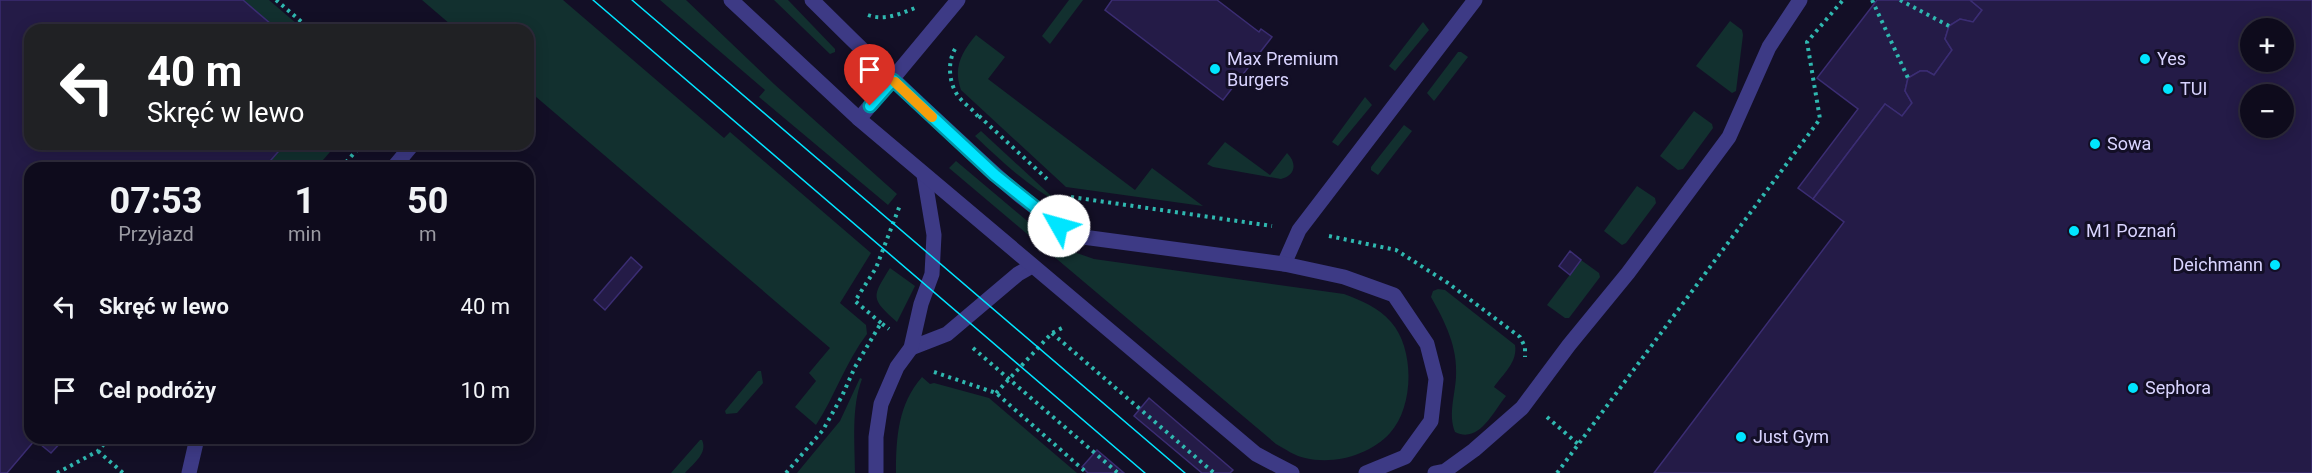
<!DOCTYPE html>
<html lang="pl">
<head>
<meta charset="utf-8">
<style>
  :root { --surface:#0e0b1c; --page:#1c1929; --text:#f1f3f6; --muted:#9b9ba3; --line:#2e2b3b }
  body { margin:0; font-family:Roboto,sans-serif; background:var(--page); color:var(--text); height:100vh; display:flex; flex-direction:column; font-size:22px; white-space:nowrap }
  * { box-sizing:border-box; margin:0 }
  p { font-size:20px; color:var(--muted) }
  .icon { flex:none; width:33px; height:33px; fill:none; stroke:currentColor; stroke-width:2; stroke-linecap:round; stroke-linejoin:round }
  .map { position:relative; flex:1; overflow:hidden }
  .drawer { position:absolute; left:24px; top:162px; width:510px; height:282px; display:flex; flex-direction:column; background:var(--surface); border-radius:18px; box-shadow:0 3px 15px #0003,0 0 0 2px var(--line) }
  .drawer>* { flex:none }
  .guide { position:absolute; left:24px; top:24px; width:510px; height:126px; border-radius:18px; box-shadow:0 3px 15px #0003,0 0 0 2px var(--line); background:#202124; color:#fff; overflow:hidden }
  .controls { position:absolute; left:2240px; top:18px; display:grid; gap:12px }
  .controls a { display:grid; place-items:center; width:54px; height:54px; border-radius:50%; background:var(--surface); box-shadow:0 3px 15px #0003,0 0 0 2px var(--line); font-size:30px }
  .pin { position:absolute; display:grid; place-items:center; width:51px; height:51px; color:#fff; margin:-62px -26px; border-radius:50% 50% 50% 0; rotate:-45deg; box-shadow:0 0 6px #0007 }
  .pin .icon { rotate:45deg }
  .me { position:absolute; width:66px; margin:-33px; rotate:308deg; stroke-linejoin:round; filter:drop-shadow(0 0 4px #0008) }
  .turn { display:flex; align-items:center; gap:21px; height:126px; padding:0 24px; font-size:27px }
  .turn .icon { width:78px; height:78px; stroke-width:2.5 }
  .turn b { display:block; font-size:42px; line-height:51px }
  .eta { display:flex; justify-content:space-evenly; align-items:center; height:102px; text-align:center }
  .eta b { font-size:36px; font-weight:700; line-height:42px }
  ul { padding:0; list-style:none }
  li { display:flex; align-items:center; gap:18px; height:84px; padding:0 24px }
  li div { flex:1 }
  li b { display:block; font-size:22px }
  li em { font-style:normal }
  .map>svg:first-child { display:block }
</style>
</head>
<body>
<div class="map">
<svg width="2312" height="473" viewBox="0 0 2312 473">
  <rect width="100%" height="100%" fill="#130f26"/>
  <!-- green -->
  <g fill="#12302f">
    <polygon points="243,0 269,0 304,30 278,30"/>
    <path d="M422,0H563L724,138L730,132L871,253L840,303L866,325L867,334C845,363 835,396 816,425L795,407L816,381L809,373L830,348L528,90V30H457Z"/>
    <polygon points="660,0 686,0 774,84 897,194 888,205 759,97 765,90"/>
    <polygon points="774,0 788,0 835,49 835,52 830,54"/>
    <polygon points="1069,0 1083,0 1050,44 1042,36"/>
    <polygon points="1730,21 1742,30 1743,35 1736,91 1732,93 1696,66"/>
    <polygon points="1423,22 1429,30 1395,71 1389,66"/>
    <path d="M976,35L1005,57L988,79L1135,190L1152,168L1203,206L1066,187L961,90C953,68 961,53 976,35Z"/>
    <polygon points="1458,52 1461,52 1468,57 1434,101 1427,93"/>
    <polygon points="1365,97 1372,105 1338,146 1332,142"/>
    <polygon points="1694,111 1712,124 1713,128 1683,169 1678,170 1660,156"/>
    <polygon points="1404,125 1412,131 1378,175 1371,170 1371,167"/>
    <path d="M981,131L1060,204C1028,186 1002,162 975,136Z"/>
    <path d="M1225,142L1270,175L1287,153C1297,163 1296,175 1281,179L1213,167L1207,164Z"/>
    <polygon points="285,144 337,144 316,168 264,168"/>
    <path d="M956,161L1045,236L1068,250L1094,259L1344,294C1362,301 1378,307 1391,322C1415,349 1414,407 1390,433C1370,455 1334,465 1305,458C1295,456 1285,449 1276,444L949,168Z"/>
    <polygon points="1637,186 1655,198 1656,203 1626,243 1622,245 1604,231"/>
    <polygon points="1581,260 1599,273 1600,277 1569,318 1565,318 1547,305"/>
    <path d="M890,268L915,286L897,322C870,298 872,297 890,268Z"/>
    <path d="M1438,289L1445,290L1515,345C1518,362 1503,374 1494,387L1506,396C1493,412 1479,444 1455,432C1448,414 1455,396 1456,377C1458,347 1445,322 1431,297L1433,291Z"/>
    <polygon points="758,371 761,371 763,383 737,413 726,414 725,411"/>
    <path d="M922,377L930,384L934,383L989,398L1077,473H896C896,438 898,404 922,377Z"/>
    <path d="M860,378L862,379C851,408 855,442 855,473H797L840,421Z"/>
    <path d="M700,440H702C708,453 694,463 685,473H671Z"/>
  </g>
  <!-- building -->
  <g fill="#241b47" stroke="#3b2d73" stroke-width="1.5" fill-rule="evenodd">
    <polygon points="0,0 243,0 278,30 30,30 30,144 285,144 264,168 30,168 30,438 65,438 51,453 35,440 7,473 0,473"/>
    <polygon points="1112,0 1217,0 1259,32 1261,29 1272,37 1223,100 1105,10"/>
    <polygon points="1877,0 1970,0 1982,10 1973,22 1960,19 1949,26 1945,39 1952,50 1934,75 1927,71 1920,71 1908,78 1905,91 1912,103 1902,116 1885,104 1813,199 1798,188 1858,109 1817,78"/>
    <path d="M1970,0H2312V473H1654L1844,222L1813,199L1885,104L1902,116L1912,103L1905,91L1908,78L1920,71H1927L1934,75L1952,50L1945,39L1949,26L1960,19L1973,22L1982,10ZM2250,28H2283V62H2250ZM2250,94H2283V128H2250Z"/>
    <polygon points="1570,251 1581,260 1570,275 1559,266"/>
    <polygon points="631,257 642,267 605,310 594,300"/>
    <polygon points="1149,398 1233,470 1230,473 1202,473 1134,416"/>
    <polygon points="1097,450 1124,473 1088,473 1082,467"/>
  </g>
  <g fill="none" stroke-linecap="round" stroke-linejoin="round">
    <!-- path -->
    <g stroke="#2fb8b0" stroke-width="4" stroke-dasharray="3 4.5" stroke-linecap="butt">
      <polyline points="276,0 311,30"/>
      <polyline points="1872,0 1908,78"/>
      <polyline points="1900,0 1949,26"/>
      <path d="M868,15C884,21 900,14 915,8"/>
      <path d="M955,49C947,63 949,83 958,96C964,104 974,110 978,117"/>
      <polyline points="979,116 1047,179"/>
      <polyline points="341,168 362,144"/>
      <polyline points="1071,197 1272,226"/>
      <polyline points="1329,236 1396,250 1448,283 1520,337 1525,347 1525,357"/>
      <polyline points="881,323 855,301 876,268 900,205"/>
      <polyline points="1052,333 1214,473"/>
      <polyline points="973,348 1118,473"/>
      <polyline points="934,372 996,393 1087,473"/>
      <polyline points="996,393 1052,333 1064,327"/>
      <polyline points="1547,417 1578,444"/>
      <polyline points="98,451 123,473"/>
      <polyline points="57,473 98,451 109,438"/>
      <polyline points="786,473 823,430 842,396 855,367 881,323 889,329"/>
      <polyline points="1557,473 1820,119 1807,42 1843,0"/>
    </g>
    <!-- service -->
    <g stroke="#3d3a85" stroke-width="15">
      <polyline points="859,119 958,0"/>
      <polyline points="393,168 413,144"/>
      <polyline points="1284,264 1299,230 1475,0"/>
      <polyline points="911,348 947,334 1018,274 1032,266"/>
      <polyline points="189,473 197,438"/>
      <polyline points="876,473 876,437 881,404 897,367 911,348 921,304 932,274 934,235 924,175"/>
      <polyline points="1435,473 1445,471 1474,450 1522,408 1569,345 1628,273 1729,137 1769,47 1800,0"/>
    </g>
    <!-- minor -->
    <g stroke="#3d3a85" stroke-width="15">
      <polyline points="731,0 859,119 1256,454 1292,473"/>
      <path d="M812,0C859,47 908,94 957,139C996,175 1035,214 1083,237L1284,264L1344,277L1394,295L1427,344L1436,379L1431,421L1405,457L1366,473"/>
    </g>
    <!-- tram -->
    <g stroke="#00e5ff" stroke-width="1.5">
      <polyline points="593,0 1145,473"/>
      <polyline points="632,0 1185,473"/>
    </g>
  </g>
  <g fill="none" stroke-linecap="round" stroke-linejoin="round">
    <!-- route casing -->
    <g stroke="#0095a6" stroke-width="15">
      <polyline id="route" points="870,106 893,80 995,175 1059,226"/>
    </g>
    <!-- route -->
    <use href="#route" stroke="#00e5ff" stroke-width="10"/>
    <!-- slow -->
    <polyline stroke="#f59e0b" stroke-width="10" points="895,82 932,117"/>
  </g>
  <!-- markers -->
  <g fill="#00e5ff" stroke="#130f26" stroke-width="2">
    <circle cx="2145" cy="59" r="6"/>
    <circle cx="1215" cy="69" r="6"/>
    <circle cx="2168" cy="89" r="6"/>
    <circle cx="2095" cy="144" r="6"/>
    <circle cx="2074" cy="231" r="6"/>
    <circle cx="2275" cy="265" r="6"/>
    <circle cx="2133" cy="388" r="6"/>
    <circle cx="1741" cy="437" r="6"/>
  </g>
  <g text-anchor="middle" stroke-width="6" stroke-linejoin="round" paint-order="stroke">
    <!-- poi labels -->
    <g font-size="18" fill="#d9d4ff" stroke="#130f26" text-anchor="start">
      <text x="1227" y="65">Max Premium<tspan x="1227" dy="21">Burgers</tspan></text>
      <text x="2157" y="65">Yes</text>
      <text x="2180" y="95">TUI</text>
      <text x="2107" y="150">Sowa</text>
      <text x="2086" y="237">M1 Poznań</text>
      <text x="2263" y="271" text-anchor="end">Deichmann</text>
      <text x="2145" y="394">Sephora</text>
      <text x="1753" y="443">Just Gym</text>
    </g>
  </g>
</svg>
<div class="controls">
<a>+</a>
<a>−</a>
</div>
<div class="pin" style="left:870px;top:106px;background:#d93025"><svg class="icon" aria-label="arrive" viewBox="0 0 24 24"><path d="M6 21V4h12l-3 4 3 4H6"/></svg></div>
<svg class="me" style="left:1059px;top:226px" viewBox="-20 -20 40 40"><circle r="19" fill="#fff"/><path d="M0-13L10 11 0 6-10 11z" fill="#00e5ff"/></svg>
<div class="guide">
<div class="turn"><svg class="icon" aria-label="left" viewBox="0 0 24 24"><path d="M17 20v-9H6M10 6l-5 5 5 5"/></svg><div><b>40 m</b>Skręć w lewo</div></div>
</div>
<section class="drawer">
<div class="eta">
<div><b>07:53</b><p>Przyjazd</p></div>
<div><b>1</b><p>min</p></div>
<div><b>50</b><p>m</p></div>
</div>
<ul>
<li><svg class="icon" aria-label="left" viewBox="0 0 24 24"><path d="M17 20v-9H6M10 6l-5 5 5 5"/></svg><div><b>Skręć w lewo</b></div><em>40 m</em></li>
<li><svg class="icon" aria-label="arrive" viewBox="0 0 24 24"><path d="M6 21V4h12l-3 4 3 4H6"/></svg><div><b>Cel podróży</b></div><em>10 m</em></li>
</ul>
</section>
</div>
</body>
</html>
